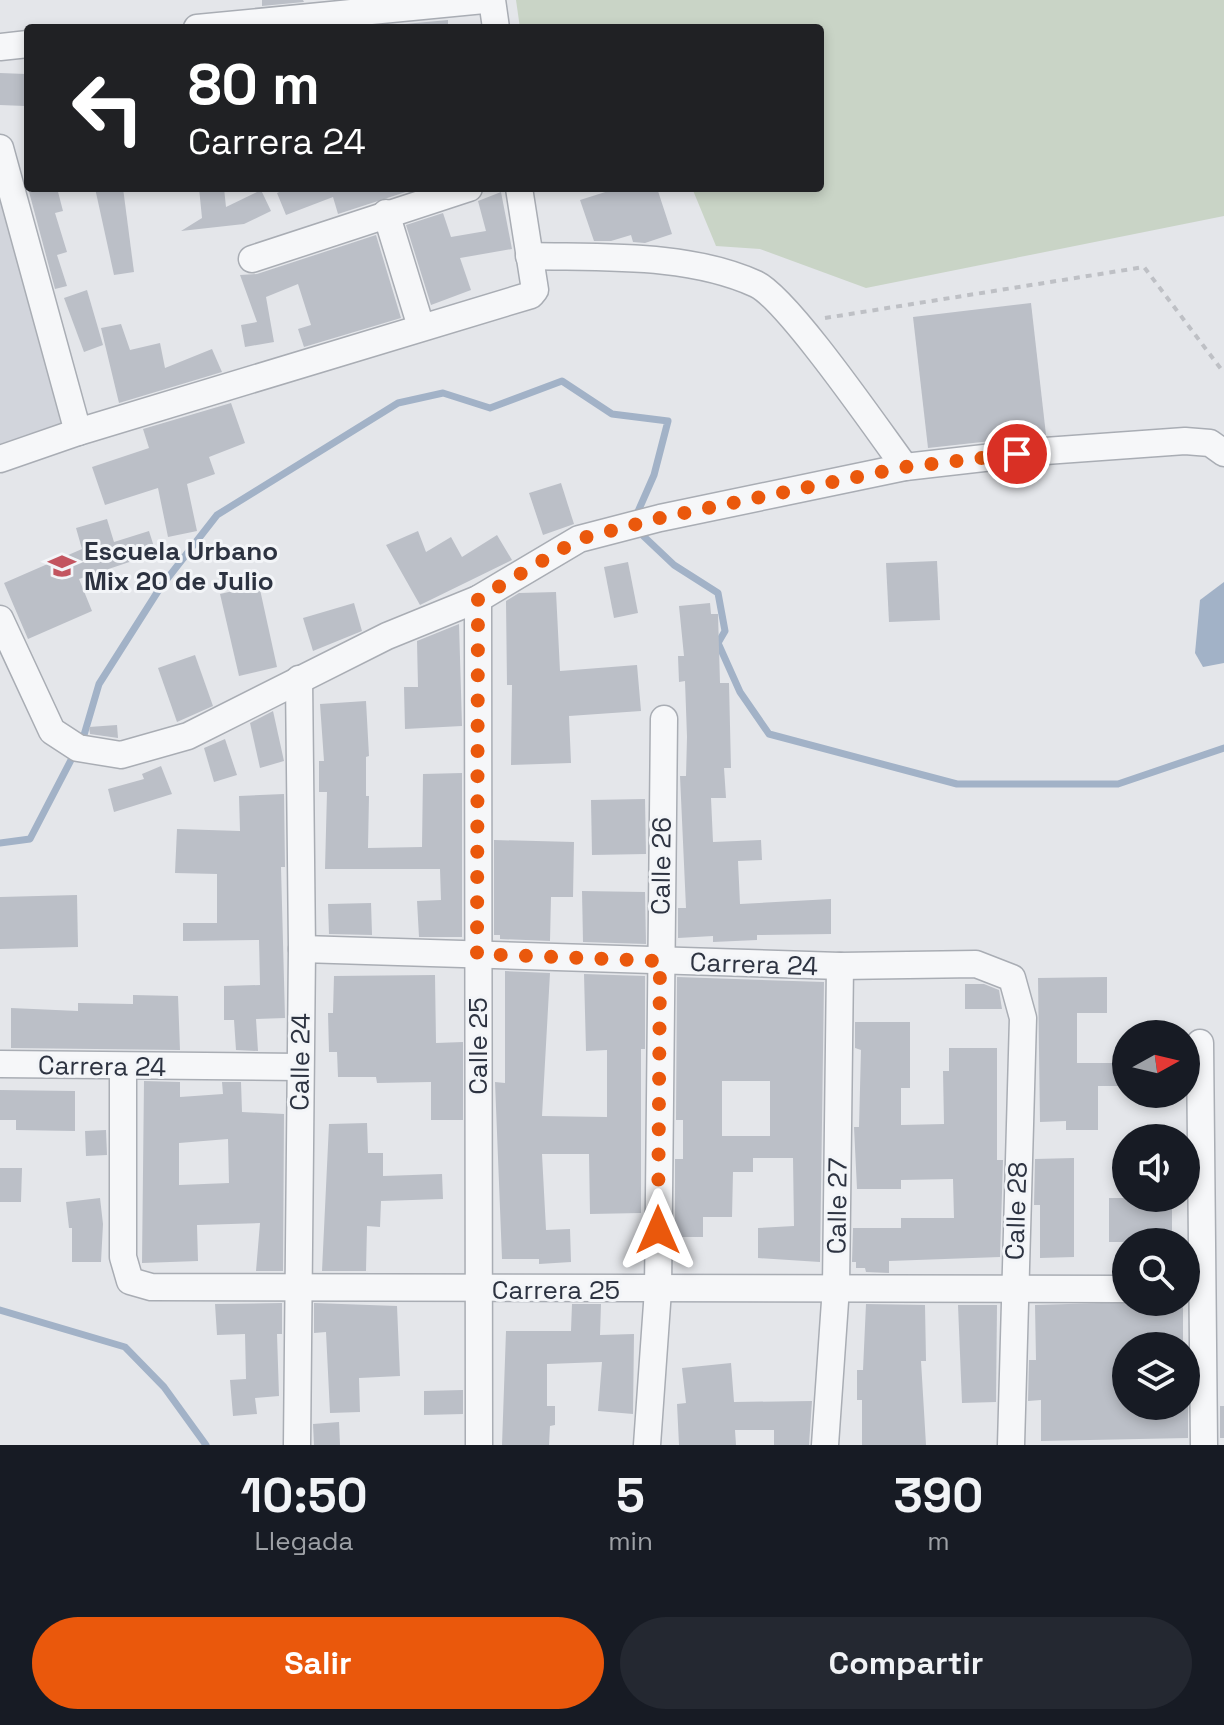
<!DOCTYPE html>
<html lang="es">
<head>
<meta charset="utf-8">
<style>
  :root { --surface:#171b24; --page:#242831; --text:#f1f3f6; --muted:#9ea1a6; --accent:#ea580c }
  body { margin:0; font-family:"Space Grotesk",sans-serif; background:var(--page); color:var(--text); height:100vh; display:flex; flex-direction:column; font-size:30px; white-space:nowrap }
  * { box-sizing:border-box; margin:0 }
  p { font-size:26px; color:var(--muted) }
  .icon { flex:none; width:44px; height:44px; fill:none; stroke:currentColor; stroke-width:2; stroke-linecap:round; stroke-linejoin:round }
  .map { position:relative; height:1445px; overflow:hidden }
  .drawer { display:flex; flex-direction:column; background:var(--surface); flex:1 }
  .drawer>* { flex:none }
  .banner { position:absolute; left:24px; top:24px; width:800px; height:168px; border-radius:8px; box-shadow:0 4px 12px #0003; background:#202124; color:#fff; overflow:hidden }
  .needle { width:52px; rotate:82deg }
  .fabs { position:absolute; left:1112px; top:1020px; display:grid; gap:16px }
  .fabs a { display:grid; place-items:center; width:88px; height:88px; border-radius:50%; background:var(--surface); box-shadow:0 4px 12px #0003; font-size:40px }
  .pin { position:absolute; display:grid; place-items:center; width:68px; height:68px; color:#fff; margin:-34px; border:4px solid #fff; border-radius:50%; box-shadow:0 2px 8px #0007 }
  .me { position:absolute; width:88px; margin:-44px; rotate:0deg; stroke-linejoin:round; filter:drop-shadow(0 0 6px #0008) }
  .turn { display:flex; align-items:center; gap:28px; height:168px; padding:0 32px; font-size:36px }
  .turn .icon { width:104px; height:104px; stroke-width:2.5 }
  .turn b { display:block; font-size:56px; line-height:68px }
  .eta { display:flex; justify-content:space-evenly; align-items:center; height:136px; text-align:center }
  .eta b { font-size:48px; font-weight:600; line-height:56px }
  .action { display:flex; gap:16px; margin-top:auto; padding:16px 32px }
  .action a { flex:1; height:92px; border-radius:48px; background:var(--accent); color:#fff; font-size:32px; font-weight:600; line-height:92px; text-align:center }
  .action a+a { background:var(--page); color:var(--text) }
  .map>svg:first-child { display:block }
</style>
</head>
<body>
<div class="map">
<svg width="1224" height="1445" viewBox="0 0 1224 1445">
  <rect width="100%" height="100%" fill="#e4e6ea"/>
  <!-- built -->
  <polygon fill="#d2d5dc" points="0,175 64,422 63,431 0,451"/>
  <!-- green -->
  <polygon fill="#c9d4c6" points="516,0 1224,0 1224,216 866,288 760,249 716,246 692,188 820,188 820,28 520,28"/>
  <!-- water -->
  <polygon fill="#a2b2c7" points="1224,582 1224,663 1203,667 1195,653 1200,600"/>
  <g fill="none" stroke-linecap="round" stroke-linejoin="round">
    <!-- stream -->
    <g stroke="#a2b2c7" stroke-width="7">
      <polyline points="637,530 674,565 718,593 725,631 718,643 740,692 769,734 957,784 1118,784 1224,748"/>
      <polyline points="0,843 30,839 84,735 99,684 160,588 217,515 398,403 443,393 490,408 562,381 612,414 668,421 654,475 636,516"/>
      <polyline points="0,1310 125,1347 164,1387 206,1445"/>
    </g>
  </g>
  <!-- building -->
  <g fill="#bbbfc7" fill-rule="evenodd">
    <polygon points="262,0 303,0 304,2 262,6"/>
    <polygon points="448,20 448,28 362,28"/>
    <polygon points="0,73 26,74 25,106 0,105"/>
    <polygon points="28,188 57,188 63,211 55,213 67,252 57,255 67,286 55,289"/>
    <polygon points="95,188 123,188 134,272 114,275"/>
    <polygon points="199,188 224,188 226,207 261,190 271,211 244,224 181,231 202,218"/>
    <polygon points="289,188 418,188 338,214 333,197 286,215 277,193"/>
    <polygon points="618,188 657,188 672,234 645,243 633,242 631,235 611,241 594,241 580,200"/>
    <polygon points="501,192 512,249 460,258 471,290 431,305 406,225 443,213 451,237 486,231 478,201"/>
    <polygon points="376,235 401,318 304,347 298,329 311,325 298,284 266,297 274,342 245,347 241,325 257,322 240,275 257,274"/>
    <polygon points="87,290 103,345 84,352 64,298"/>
    <polygon points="1031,303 1046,435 928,448 913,317"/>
    <polygon points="121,324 130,350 160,343 165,368 212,349 222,372 119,403 101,328"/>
    <polygon points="231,403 245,443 209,457 215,474 187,484 197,531 168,537 158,488 105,505 92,467 149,448 143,429"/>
    <polygon points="561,483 574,524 543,535 529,493"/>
    <polygon points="107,519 114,542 149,531 156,553 79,579 92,611 28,639 4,583 82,549 76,528"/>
    <polygon points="418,531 426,552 451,537 462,557 497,535 512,560 420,605 386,545"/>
    <polygon points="937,561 940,620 889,622 886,563"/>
    <polygon points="628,562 638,613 614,618 604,567"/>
    <polygon points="259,585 277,667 239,676 220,594"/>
    <polygon points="556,592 560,671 637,665 641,711 569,716 571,763 511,765 512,685 507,685 506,601 519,593"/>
    <polygon points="354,603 362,631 313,651 303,618"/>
    <polygon points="710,603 711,614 718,614 720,683 729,683 731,768 724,768 726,798 711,798 713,842 761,840 762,860 738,861 740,904 831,899 831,934 757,935 757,940 713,942 713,936 678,938 678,908 686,908 680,776 686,776 687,737 685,681 679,682 678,656 684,656 679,606"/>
    <polygon points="459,624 462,726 405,729 404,687 418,687 417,641"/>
    <polygon points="195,655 213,706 177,722 158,668"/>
    <polygon points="366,701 369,756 366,757 366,796 369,796 368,848 422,847 423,774 462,773 462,937 419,937 417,901 441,900 440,869 325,869 327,792 319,792 319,761 324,761 320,704"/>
    <polygon points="273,711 284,761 260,768 250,723"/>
    <polygon points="117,725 118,738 90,734 89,727"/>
    <polygon points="225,739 237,775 214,782 204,748"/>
    <polygon points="161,766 172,794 114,812 108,789 144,779 142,774"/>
    <polygon points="284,794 285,867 281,867 285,1018 256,1019 258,1051 236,1050 234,1020 224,1020 224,986 260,985 259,940 183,941 183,923 217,923 217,874 175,873 177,829 240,831 239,796"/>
    <polygon points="645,799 646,854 592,855 591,800"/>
    <polygon points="494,840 574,842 573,897 551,897 550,941 500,939 500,935 494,935"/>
    <polygon points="582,891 645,892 646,944 583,942"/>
    <polygon points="77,895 78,947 0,949 0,897"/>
    <polygon points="371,903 372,935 329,934 328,904"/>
    <polygon points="505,971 550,973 542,1116 607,1117 607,1050 586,1051 584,974 645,976 645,1049 641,1049 641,1213 590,1214 589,1154 542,1154 546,1230 570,1229 571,1262 539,1264 539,1259 502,1259 495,1082 505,1083"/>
    <polygon points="435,975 436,1043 463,1042 463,1120 431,1120 431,1082 377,1083 376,1077 338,1077 337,1052 329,1052 328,1013 333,1013 334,976"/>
    <path d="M677,977L824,982L820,1262L758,1258V1228L794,1226L793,1158H753V1172H733L732,1217H703V1237H675V1159H683V1120H676ZM722,1081H770V1136H722Z"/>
    <polygon points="1107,977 1107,1013 1077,1013 1077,1063 1126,1063 1126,1086 1098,1086 1098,1130 1066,1130 1066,1121 1040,1122 1038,978"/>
    <polygon points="965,984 984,984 999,990 1002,1009 965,1009"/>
    <polygon points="133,995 178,996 180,1050 11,1048 11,1008 78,1011 78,1003 133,1004"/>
    <polygon points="855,1022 910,1022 910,1088 901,1088 901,1125 944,1124 943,1071 949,1071 949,1048 997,1048 997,1160 1003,1160 1000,1257 889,1261 889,1273 866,1272 865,1268 856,1268 856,1262 852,1262 853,1228 901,1228 901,1218 954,1218 953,1179 901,1180 901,1189 857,1189 854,1127 859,1127 861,1050 855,1048"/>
    <path d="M144,1081L180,1082V1097L223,1094L222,1082H241L242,1112L284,1114L283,1271H256L260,1223L197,1225L198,1261L142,1263ZM228,1139L229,1183L179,1185V1143Z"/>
    <polygon points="0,1090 75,1091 75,1131 16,1130 16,1120 0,1120"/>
    <polygon points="367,1123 368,1153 383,1153 383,1176 442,1174 443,1199 381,1201 380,1227 367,1226 366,1271 322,1271 329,1124"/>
    <polygon points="106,1130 107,1155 86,1156 85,1131"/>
    <polygon points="1074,1158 1074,1257 1040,1258 1040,1205 1034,1205 1035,1159"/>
    <polygon points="0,1168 22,1168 21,1202 0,1202"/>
    <polygon points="100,1198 103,1224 101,1262 72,1262 72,1228 69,1228 66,1202"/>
    <rect x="1109" y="1198" width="63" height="44"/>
    <polygon points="1135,1302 1183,1302 1183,1346 1126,1346 1126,1406 1188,1406 1188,1438 1041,1441 1041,1400 1028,1401 1029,1360 1036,1360 1035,1305"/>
    <polygon points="282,1303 282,1334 277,1334 279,1396 255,1398 257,1414 233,1416 230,1380 246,1379 245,1334 217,1335 215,1304"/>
    <polygon points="314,1303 397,1306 400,1376 359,1378 360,1412 330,1413 326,1332 314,1333"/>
    <polygon points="572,1304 601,1304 600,1335 634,1334 633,1414 598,1411 602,1362 547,1364 547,1406 555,1406 555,1425 550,1426 549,1445 502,1445 506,1331 571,1331"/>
    <polygon points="866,1304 925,1305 926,1361 921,1361 926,1445 862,1445 862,1400 857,1400 857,1370 863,1370"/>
    <polygon points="958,1305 997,1305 996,1402 962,1403"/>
    <polygon points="731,1363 734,1402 812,1401 809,1445 774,1445 774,1430 735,1430 736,1445 679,1445 677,1404 686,1403 682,1368"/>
    <polygon points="463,1390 463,1414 424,1415 424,1391"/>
    <rect x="1220" y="1406" width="4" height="32"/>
    <polygon points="339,1422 340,1445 314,1445 313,1424"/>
  </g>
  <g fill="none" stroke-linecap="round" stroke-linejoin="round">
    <!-- minor casing -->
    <g stroke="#a9adb4" stroke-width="29">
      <g id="minor">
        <polyline points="492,0 496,28"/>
        <polyline points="197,28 484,0"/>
        <polyline points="0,47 28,44"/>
        <polyline points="0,148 78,432"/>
        <polyline points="386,213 421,327"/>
        <path d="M529,256C602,258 688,253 756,284C788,299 879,432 905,467"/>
        <polyline points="252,259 469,188"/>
        <polyline points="0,459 78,432 531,295 535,290 519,188"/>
        <polyline points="478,599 479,1445"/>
        <polyline points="0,619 52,731 78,748 121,755 188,736 387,636 478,599 579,539 660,518 905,467 1045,451 1185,441 1210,443 1224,453"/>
        <polyline points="302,949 840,966 976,964 1012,978 1023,1018 1011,1445"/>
        <polyline points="1200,1043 1204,1445"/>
        <polyline points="0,1064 300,1067"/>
        <polyline points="123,1067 123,1257 130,1281 151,1287 1126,1289"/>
        <polyline points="297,1445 302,949 299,679"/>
        <polyline points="647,1445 658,1290 664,719"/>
        <polyline points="825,1445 836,1287 840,966"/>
      </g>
    </g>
    <!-- path -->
    <polyline stroke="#bec0c5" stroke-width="4" stroke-dasharray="6 6" stroke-linecap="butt" points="825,318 1144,267 1224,373"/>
    <!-- minor -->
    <use href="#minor" stroke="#f6f7f9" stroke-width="26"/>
  </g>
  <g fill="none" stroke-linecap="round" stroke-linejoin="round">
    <!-- route -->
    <polyline stroke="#ea580c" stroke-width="14" stroke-dasharray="0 25.2" points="658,1230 660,961 477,954 478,599 579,539 660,518 905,467 1017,454"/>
  </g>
  <!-- icons -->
  <defs>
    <g id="school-bare" transform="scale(2.16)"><path d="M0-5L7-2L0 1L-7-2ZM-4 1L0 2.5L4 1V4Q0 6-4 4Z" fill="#c35560" stroke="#f3f5f8" stroke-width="2.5" paint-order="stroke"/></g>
  </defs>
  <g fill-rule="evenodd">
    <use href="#school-bare" x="62" y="566"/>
  </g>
  <g text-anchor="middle" stroke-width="6" stroke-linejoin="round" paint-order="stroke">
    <!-- poi labels -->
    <g font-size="26" font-weight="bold" fill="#2d3341" stroke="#f3f5f8" text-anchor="start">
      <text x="84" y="560">Escuela Urbano<tspan x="84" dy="30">Mix 20 de Julio</tspan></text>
    </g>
    <!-- street labels -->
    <g font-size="26" fill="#2d3341" stroke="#f3f5f8">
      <text transform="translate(661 866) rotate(-89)" y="9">Calle 26</text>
      <text transform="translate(754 964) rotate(2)" y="9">Carrera 24</text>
      <text transform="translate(478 1046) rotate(-90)" y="9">Calle 25</text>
      <text transform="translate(300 1062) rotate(-89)" y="9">Calle 24</text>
      <text transform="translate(102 1066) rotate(1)" y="9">Carrera 24</text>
      <text transform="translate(837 1206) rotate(-89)" y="9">Calle 27</text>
      <text transform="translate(1016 1211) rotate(-88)" y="9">Calle 28</text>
      <text x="556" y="1299">Carrera 25</text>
    </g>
  </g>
</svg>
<div class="fabs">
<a><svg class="needle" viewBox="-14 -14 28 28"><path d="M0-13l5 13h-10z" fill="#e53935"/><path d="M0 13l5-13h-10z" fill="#9ea1a6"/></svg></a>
<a><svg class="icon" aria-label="sound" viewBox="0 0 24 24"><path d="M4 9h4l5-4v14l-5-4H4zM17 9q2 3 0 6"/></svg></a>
<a><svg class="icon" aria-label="search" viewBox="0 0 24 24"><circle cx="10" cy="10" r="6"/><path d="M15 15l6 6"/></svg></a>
<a><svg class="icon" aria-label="layers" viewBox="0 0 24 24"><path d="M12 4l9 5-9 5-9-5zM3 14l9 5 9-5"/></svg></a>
</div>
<div class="pin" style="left:1017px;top:454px;background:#d93025"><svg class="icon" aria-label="arrive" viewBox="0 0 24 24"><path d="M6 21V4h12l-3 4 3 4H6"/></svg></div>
<svg class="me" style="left:658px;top:1230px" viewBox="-20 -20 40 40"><path d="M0-17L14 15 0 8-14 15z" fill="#ea580c" stroke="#fff" stroke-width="4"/></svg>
<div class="banner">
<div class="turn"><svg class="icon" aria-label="left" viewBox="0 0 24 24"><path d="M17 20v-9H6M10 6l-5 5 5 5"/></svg><div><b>80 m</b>Carrera 24</div></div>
</div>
</div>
<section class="drawer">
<div class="eta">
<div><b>10:50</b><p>Llegada</p></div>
<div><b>5</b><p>min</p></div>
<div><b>390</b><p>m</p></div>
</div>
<div class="action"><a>Salir</a><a>Compartir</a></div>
</section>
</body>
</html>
